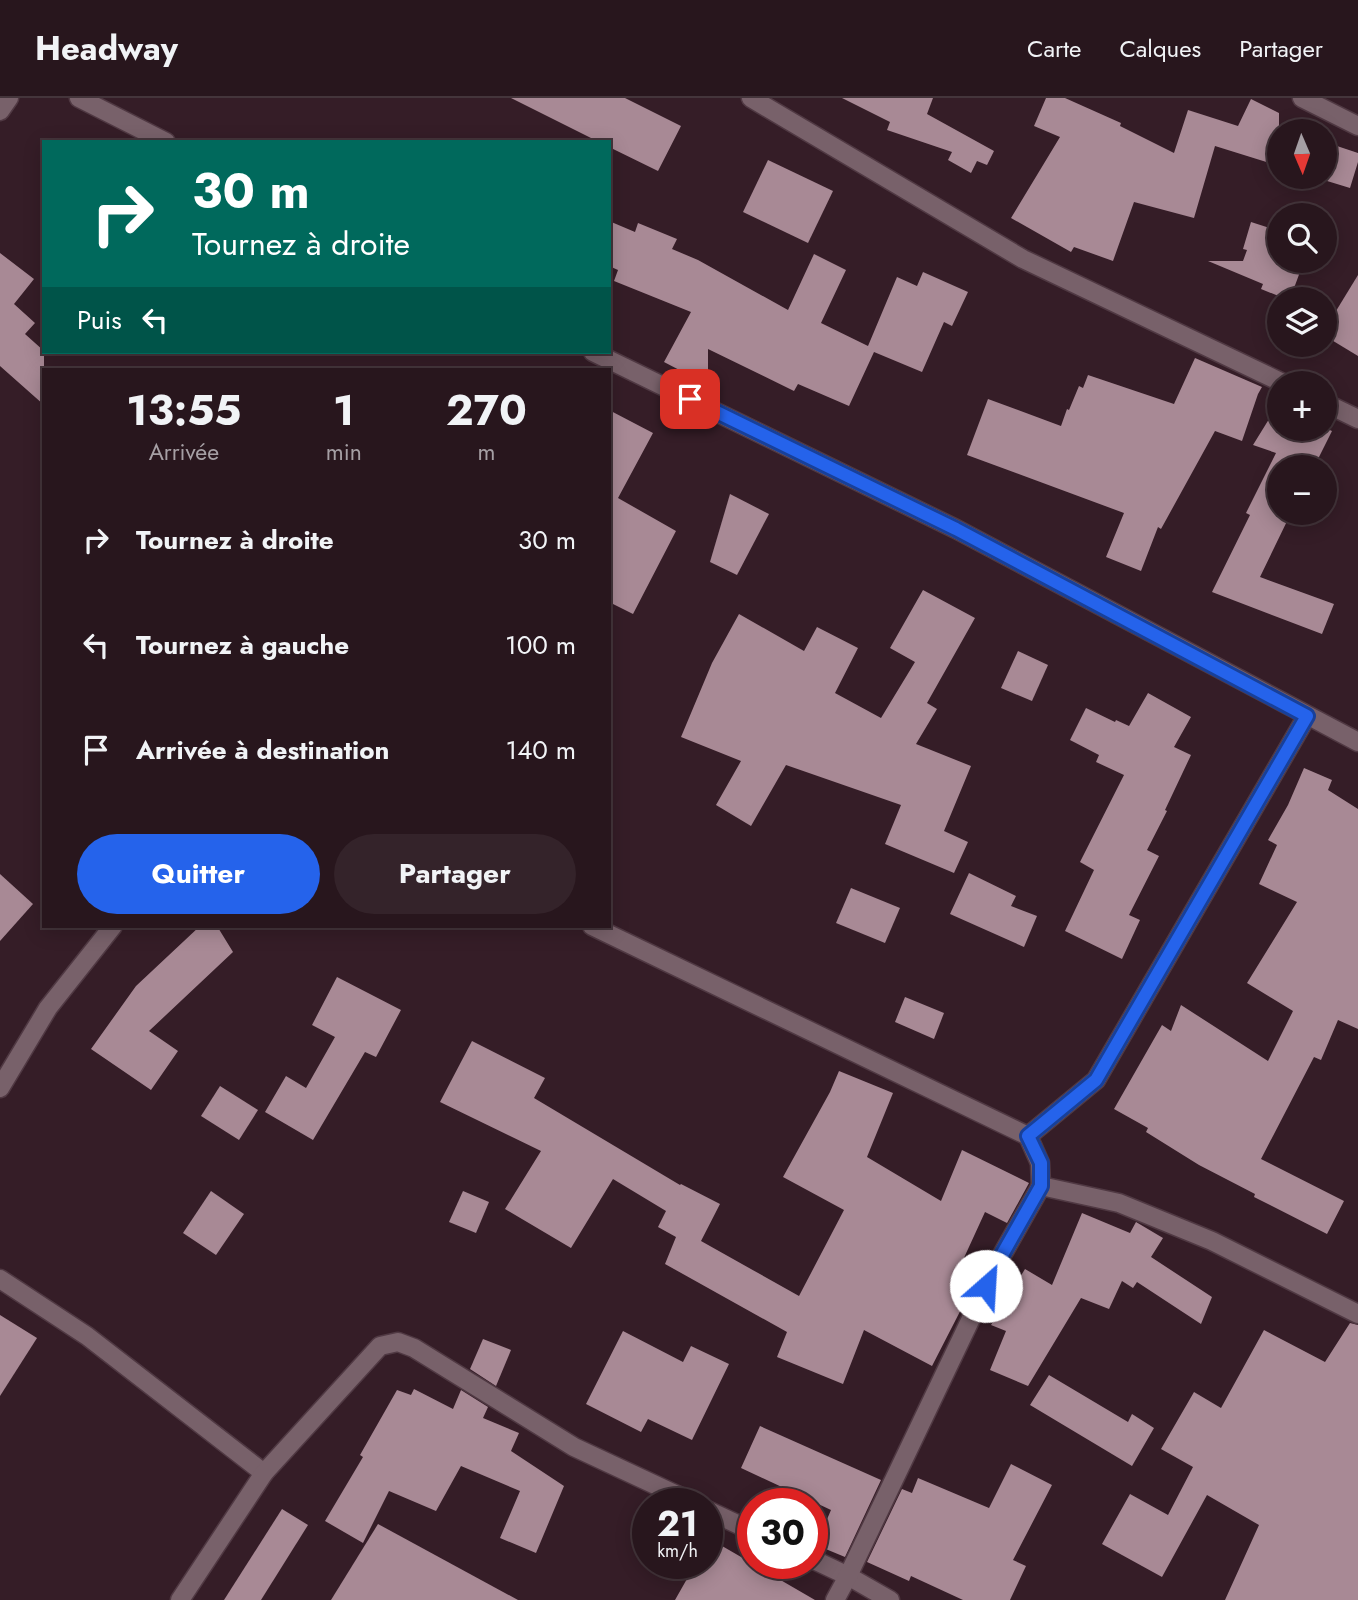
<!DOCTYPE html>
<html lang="fr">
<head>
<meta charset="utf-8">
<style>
  :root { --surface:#28161d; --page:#34232a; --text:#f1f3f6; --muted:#a59fa4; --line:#44353b; --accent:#2563eb }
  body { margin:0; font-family:Jost,sans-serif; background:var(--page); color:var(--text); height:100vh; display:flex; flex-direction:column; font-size:26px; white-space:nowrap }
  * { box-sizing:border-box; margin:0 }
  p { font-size:23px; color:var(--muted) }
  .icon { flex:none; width:38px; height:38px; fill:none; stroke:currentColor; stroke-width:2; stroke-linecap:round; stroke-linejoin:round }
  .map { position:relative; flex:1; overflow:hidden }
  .details { position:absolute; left:42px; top:270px; width:569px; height:560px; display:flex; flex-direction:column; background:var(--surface); border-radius:0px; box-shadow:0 4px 18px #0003,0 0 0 2px var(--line) }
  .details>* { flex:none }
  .top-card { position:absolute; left:42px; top:42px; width:569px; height:214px; border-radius:0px; box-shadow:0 4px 18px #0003,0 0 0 2px var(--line); background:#00695c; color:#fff; overflow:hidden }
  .needle { width:46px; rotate:178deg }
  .tools { position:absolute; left:1267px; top:21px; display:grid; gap:14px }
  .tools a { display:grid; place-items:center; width:70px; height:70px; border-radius:50%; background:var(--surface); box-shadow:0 4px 18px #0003,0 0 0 2px var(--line); font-size:35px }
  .speed { position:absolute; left:632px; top:1390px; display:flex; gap:14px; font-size:35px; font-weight:700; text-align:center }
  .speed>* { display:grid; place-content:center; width:91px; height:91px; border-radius:50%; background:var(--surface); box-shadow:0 4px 18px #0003,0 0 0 2px var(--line); line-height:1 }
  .speed small { font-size:18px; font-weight:400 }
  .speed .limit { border:10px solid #d22; background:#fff; color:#111 }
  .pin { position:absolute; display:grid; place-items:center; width:60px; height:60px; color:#fff; margin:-30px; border-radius:14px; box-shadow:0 4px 10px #0006 }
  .me { position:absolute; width:77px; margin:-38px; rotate:26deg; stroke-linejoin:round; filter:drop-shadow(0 0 5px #0008) }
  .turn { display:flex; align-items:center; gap:24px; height:147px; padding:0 35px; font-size:32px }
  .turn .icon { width:91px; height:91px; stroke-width:2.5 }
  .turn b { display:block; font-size:49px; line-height:60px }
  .then { display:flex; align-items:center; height:66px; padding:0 35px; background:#0003; gap:14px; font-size:26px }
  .eta { display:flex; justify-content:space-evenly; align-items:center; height:119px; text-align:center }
  .eta b { font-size:42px; font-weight:700; line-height:49px }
  .primary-button { display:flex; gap:14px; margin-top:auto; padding:14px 35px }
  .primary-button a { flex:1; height:80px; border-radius:42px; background:var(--accent); color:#fff; font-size:28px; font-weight:700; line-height:80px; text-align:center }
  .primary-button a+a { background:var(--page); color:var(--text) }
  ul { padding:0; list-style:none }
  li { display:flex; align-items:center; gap:21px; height:105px; padding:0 35px }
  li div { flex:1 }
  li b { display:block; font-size:26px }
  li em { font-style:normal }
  header { display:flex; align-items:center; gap:42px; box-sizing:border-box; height:98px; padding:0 35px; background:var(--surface); border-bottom:2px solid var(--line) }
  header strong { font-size:33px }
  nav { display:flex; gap:38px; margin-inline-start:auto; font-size:24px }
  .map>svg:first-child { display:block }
</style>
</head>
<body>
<header>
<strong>Headway</strong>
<nav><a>Carte</a><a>Calques</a><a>Partager</a></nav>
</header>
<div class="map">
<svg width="1358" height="1502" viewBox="0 0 1358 1502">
  <rect width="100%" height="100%" fill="#351d27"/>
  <!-- building -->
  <g fill="#a88995">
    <polygon points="511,0 625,0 681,28 658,73 609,49 609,44 599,44"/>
    <polygon points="842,0 933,0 927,16 994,53 987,67 977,63 971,75 948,62 952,54 887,32 890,24"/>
    <polygon points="1046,0 1065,0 1121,25 1120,28 1174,55 1188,12 1238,28 1251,1 1279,15 1279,30 1288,33 1279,33 1279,68 1215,48 1194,120 1134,104 1113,163 1074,149 1071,154 1011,120 1060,39 1034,28"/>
    <polygon points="1325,44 1358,55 1358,64 1350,90 1314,79 1325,79"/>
    <polygon points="768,62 833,93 808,145 743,114"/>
    <polygon points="609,123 635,134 638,125 677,141 672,151 698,162 788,212 814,156 846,172 821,225 868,248 897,179 917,188 923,174 968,194 952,228 944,224 922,274 874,254 849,308 798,286 794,293 708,251 708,287 664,264 691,214 614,183 618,172 609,168"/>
    <polygon points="1251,124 1279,133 1279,163 1304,163 1290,201 1286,201 1261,191 1263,186 1208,163 1243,163 1247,152 1243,151"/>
    <polygon points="0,155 34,181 14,206 35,225 25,236 44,253 44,307 0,268"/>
    <polygon points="1358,177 1358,258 1325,238 1325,231"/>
    <polygon points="1195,260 1262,289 1258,296 1242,343 1215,333 1161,431 1158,429 1141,473 1106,459 1124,415 967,357 988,301 1061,328 1067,311 1069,312 1079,288 1083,290 1088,277 1174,306"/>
    <polygon points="1279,305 1279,331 1325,330 1332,333 1314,369 1279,369 1279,415 1291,415 1260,479 1334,506 1322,536 1212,494 1250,417 1246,415 1276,355 1253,347"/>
    <polygon points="609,312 653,335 618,400 676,433 633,516 609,504"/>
    <polygon points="730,396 769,416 737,477 710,464"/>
    <polygon points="923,492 975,520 927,605 937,611 916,646 971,668 944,733 968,744 954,775 885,746 901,707 786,667 751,728 716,707 741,663 681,639 712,565 739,516 804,553 817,529 858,550 835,595 881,620 915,564 890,550"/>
    <polygon points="1018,553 1048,567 1032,603 1001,590"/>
    <polygon points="1148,595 1191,619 1174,649 1191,657 1165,712 1167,713 1147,752 1159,758 1129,817 1140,822 1122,861 1065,833 1094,772 1080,764 1124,677 1096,664 1099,657 1070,642 1086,610 1115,624 1116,622 1129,628"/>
    <polygon points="1304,670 1332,682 1328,692 1358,711 1358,931 1338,922 1321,962 1314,959 1261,1061 1344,1103 1327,1136 1254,1099 1255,1096 1199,1067 1146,1034 1148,1030 1114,1011 1162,927 1171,933 1181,907 1268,963 1293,913 1247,885 1297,804 1259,786 1277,747 1268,742 1288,707"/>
    <polygon points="969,775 1016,798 1011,808 1037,818 1024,849 950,816"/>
    <polygon points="0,776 33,806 0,843"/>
    <polygon points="851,790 900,810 885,845 836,825"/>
    <polygon points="200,828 217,828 233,854 149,933 178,953 151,992 91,951 136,888"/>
    <polygon points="337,879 401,912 376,959 365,954 313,1042 265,1014 286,978 306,990 335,939 312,927"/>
    <polygon points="905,899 944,915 934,941 895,924"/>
    <polygon points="472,943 545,980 534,1000 680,1087 681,1086 720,1106 701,1143 799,1198 844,1112 783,1079 830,994 839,973 893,995 867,1059 941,1103 962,1052 1029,1085 1007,1125 985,1114 952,1186 970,1194 932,1268 864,1232 843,1286 777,1259 787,1234 665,1166 676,1139 658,1129 666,1113 613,1081 571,1150 505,1111 541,1053 440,1004"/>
    <polygon points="220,988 258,1012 239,1042 201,1018"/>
    <polygon points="211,1093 244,1116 216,1157 183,1135"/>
    <polygon points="463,1093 489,1104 476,1135 449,1124"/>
    <polygon points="1082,1115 1130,1135 1136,1124 1163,1140 1151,1159 1212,1199 1201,1226 1137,1184 1133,1190 1122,1183 1109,1211 1081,1200 1028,1288 990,1272 1006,1233 991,1227 1025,1171 1052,1187"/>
    <polygon points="0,1217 37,1240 0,1298"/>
    <polygon points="1350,1225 1358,1227 1358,1502 1225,1502 1259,1427 1207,1397 1162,1479 1102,1446 1130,1396 1168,1417 1193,1369 1161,1351 1194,1294 1221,1310 1264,1232 1325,1264"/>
    <polygon points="623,1233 683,1264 691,1248 729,1266 692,1342 648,1321 641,1334 586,1306"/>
    <polygon points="483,1241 511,1252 496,1288 470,1271"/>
    <polygon points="1049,1277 1128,1324 1132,1316 1154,1330 1132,1368 1030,1307"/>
    <polygon points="414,1291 453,1311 461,1292 488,1309 483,1320 519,1335 511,1353 564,1388 536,1455 500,1440 520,1393 461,1368 436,1413 389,1393 363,1445 325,1423 363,1359 360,1357 397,1292 411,1297"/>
    <polygon points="760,1328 881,1382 845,1459 816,1447 831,1412 741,1370"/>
    <polygon points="1011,1366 1052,1387 1013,1462 1026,1468 1010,1502 963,1502 911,1478 909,1483 867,1464 902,1391 912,1395 918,1380 989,1410"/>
    <polygon points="282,1411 308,1427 261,1502 224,1502"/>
    <polygon points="378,1426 518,1502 331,1502"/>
    <polygon points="710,1441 815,1502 675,1502 696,1465 707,1465 707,1446"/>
  </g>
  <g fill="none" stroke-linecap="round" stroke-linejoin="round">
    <!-- minor casing -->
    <g stroke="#503943" stroke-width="21">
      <g id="minor">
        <polyline points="79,0 166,44"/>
        <polyline points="751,0 1023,161 1283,285"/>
        <polyline points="1302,0 1358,28"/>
        <polyline points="0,13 9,0"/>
        <polyline points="593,254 956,431 1358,644"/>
        <polyline points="1325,305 1358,321"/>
        <polyline points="592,828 1028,1038"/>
        <polyline points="0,990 48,910 113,828"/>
        <polyline points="1041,1088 1040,1065 1028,1038 1096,982 1307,618"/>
        <polyline points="0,1181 87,1238 264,1375"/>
        <polyline points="707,1412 752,1433"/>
        <polyline points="812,1461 848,1478 890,1502"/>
        <polyline points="180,1502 264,1375 380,1248 398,1244 414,1250 574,1349 694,1405"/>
        <polyline points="835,1502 848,1478 998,1164 1041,1088 1119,1105 1212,1143 1358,1216"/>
      </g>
    </g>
    <!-- minor -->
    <use href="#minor" stroke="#78616a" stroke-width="18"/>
  </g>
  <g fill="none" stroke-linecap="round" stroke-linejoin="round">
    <!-- route casing -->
    <g stroke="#184099" stroke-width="18">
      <polyline id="route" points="690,301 956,431 1307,618 1096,982 1028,1038 1041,1065 1041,1088 998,1164 986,1188"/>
    </g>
    <!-- route -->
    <use href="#route" stroke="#2563eb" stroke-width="12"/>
  </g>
</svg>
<div class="tools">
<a><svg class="needle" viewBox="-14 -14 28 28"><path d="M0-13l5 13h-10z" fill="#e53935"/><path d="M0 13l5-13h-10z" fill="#a59fa4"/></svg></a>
<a><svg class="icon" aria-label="search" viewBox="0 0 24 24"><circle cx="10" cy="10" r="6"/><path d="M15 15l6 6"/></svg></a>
<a><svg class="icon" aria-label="layers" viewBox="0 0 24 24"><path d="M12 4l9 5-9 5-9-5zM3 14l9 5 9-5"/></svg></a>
<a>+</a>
<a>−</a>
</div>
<div class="speed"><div>21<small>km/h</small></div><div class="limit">30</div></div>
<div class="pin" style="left:690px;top:301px;background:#d93025"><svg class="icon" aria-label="arrive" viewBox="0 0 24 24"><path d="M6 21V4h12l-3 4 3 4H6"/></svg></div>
<svg class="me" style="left:986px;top:1188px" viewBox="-20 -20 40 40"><circle r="19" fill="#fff"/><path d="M0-13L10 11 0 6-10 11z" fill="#2563eb"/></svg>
<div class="top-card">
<div class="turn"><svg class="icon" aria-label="right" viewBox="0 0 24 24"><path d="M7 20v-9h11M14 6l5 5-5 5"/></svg><div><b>30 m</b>Tournez à droite</div></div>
<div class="then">Puis<svg class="icon" aria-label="left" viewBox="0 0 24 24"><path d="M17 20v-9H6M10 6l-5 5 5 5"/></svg></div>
</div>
<section class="details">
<div class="eta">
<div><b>13:55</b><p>Arrivée</p></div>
<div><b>1</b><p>min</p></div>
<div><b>270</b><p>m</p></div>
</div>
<ul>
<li><svg class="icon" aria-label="right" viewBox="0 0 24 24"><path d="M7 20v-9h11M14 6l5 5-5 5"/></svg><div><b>Tournez à droite</b></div><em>30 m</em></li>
<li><svg class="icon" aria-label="left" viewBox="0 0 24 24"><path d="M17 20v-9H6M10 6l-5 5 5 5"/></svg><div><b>Tournez à gauche</b></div><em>100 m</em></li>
<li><svg class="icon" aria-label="arrive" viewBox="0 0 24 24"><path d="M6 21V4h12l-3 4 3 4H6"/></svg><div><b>Arrivée à destination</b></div><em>140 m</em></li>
</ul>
<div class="primary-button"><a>Quitter</a><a>Partager</a></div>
</section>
</div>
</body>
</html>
